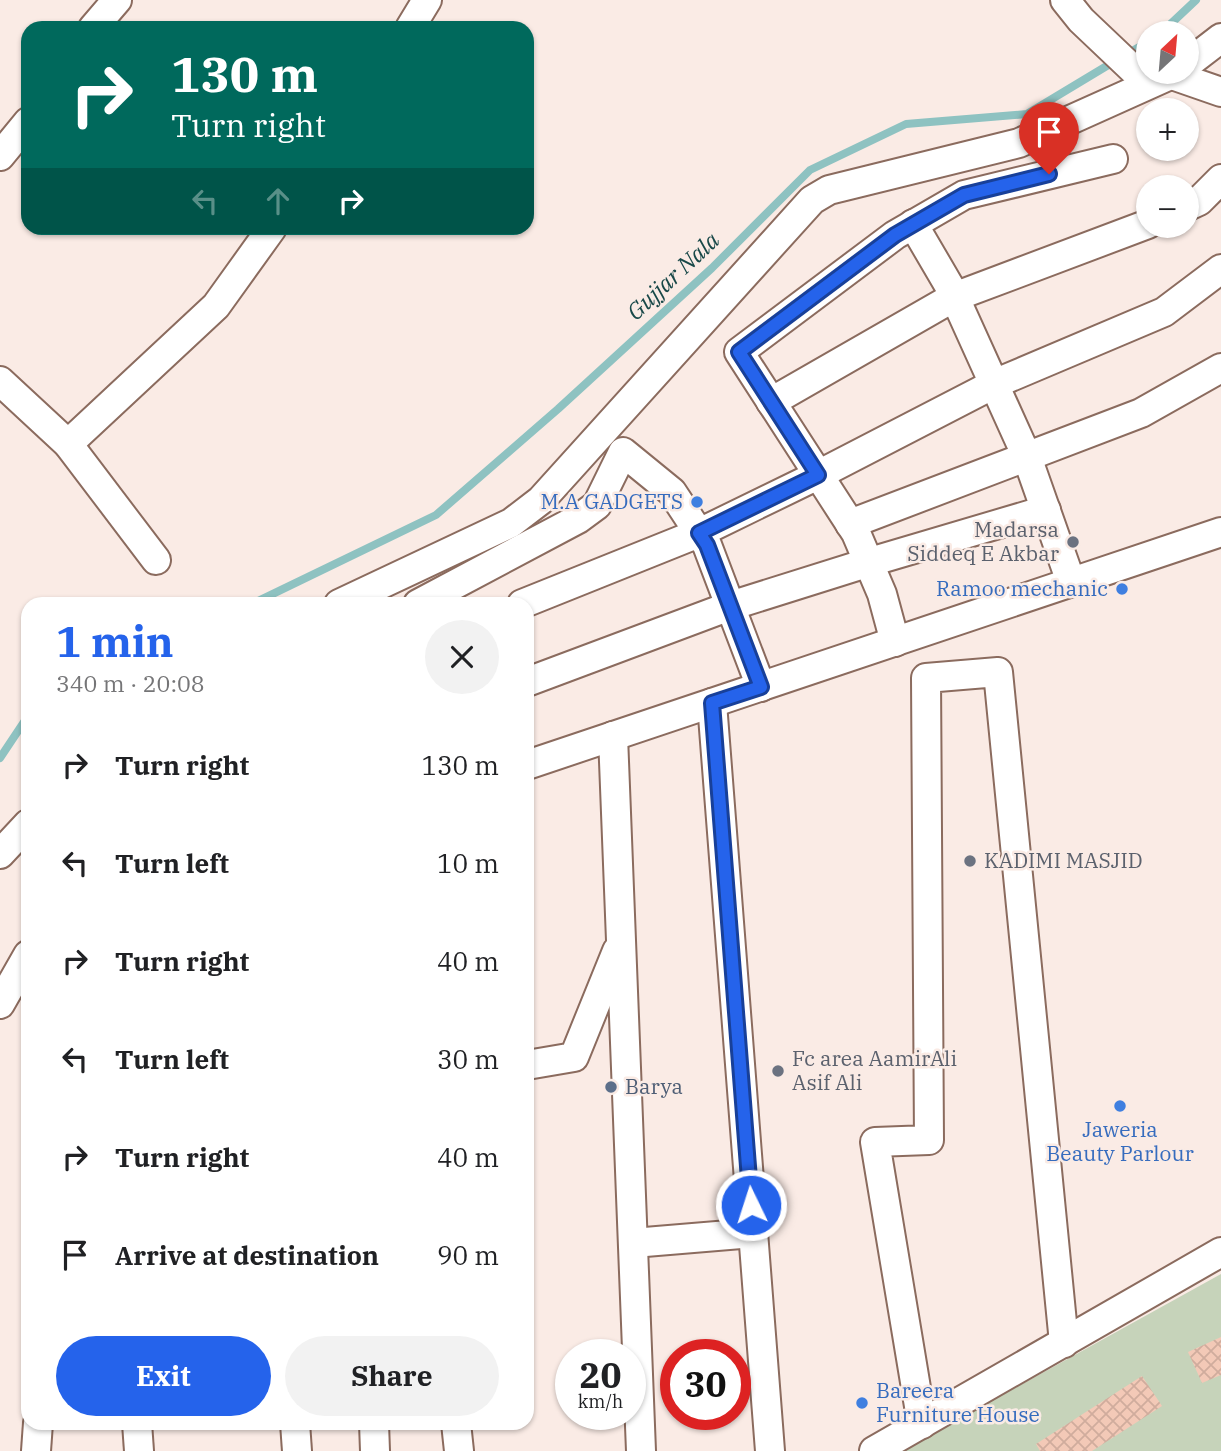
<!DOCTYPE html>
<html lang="en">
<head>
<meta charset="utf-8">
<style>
  :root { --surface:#fff; --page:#f2f2f2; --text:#202124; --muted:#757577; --accent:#2563eb }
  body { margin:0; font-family:"IBM Plex Serif",serif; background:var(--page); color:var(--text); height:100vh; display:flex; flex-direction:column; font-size:26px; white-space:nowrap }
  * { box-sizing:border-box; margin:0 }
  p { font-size:23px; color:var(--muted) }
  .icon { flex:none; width:38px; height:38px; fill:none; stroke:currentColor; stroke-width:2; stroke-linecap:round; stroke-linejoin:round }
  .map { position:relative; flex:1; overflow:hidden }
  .details { position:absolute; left:21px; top:597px; width:513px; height:833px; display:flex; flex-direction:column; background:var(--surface); border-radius:21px; box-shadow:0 2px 5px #0004 }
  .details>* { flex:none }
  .top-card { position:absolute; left:21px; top:21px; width:513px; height:214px; border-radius:21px; box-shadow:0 2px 5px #0004; background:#00695c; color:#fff; overflow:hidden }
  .needle { width:46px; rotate:26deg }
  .tools { position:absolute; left:1136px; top:21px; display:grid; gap:14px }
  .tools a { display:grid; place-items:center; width:63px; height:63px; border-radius:50%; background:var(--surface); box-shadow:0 2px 5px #0004; font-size:35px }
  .speed { position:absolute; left:555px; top:1339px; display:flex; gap:14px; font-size:35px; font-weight:700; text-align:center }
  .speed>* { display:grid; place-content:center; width:91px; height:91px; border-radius:50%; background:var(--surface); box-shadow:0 2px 5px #0004; line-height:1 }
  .speed small { font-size:18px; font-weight:400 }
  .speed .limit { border:10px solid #d22; background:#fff; color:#111 }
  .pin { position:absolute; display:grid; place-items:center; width:60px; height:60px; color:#fff; margin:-72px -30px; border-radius:50% 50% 50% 0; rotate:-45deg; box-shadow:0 0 7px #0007 }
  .pin .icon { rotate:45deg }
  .me { position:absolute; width:77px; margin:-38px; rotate:356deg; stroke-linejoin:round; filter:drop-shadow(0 0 5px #0008) }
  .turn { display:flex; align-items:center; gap:24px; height:147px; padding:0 35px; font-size:32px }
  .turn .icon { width:91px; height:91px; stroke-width:2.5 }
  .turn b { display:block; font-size:49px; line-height:60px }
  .lanes { display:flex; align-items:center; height:66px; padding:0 35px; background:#0003; justify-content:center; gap:35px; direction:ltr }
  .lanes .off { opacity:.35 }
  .round { display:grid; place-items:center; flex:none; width:74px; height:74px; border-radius:37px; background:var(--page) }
  .headline { display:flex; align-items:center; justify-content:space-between; height:119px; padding:0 35px }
  h1 { font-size:42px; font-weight:700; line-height:52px; color:var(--accent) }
  .button { display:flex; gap:14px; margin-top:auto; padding:14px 35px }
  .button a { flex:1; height:80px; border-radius:42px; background:var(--accent); color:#fff; font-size:28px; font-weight:700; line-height:80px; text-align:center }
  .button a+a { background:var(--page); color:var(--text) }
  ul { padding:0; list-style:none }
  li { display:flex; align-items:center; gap:21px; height:98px; padding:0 35px }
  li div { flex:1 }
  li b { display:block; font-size:26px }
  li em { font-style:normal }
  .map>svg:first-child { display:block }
</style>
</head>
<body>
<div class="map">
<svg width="1221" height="1451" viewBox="0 0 1221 1451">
  <defs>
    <pattern id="building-cross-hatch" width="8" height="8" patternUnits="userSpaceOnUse" patternTransform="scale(1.75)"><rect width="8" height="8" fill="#f3c9b7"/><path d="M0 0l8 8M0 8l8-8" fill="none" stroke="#d0ac9d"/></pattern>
  </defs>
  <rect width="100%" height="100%" fill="#faebe5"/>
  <!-- grass -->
  <polygon fill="#c6d3ba" points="1221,1274 1221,1451 901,1451"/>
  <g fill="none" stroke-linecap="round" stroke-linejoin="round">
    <!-- stream -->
    <g stroke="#8ec2c1" stroke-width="8">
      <polyline points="1161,33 1196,0"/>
      <polyline points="1127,54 1148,42"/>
      <polyline points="252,604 436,515 558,409 712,268 810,170 906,124 1027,114 1115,61"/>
      <polyline points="0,758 28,716"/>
    </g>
  </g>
  <!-- building -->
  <g fill="url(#building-cross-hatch)">
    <polygon points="1221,1337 1221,1375 1202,1383 1188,1352"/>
    <polygon points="1142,1376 1162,1406 1092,1451 1040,1451 1036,1444"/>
  </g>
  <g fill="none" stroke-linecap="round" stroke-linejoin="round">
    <!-- minor casing -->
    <g stroke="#8b6b5e" stroke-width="32">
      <g id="minor">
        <polyline points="1065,0 1081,20 1140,76 1172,75 1221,92"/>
        <polyline points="93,28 117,0"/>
        <polyline points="410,28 427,0"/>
        <polyline points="1186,65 1221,38"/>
        <polyline points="0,156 28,122"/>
        <polyline points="1186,207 1199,201 1221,179"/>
        <polyline points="913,224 951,289 1027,457 1071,582"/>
        <polyline points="0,381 68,444 156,560"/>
        <polyline points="771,402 954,297 1148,224"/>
        <polyline points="68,444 216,306 272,228"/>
        <polyline points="850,524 1141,413 1221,368"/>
        <polyline points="339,604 511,523 541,500 812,200 829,190 1019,143 1177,72"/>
        <polyline points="418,604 578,519 597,505 623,452 672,492 707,545 761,687"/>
        <polyline points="522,604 699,533 818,475 994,384 1164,312 1221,269"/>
        <polyline points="895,642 882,594 856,533 739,352 895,235 964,195 1113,159"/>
        <polyline points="527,682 730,606 870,562 1046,510"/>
        <polyline points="712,703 770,1451"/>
        <polyline points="613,736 641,1451"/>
        <polyline points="527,765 1221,532"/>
        <polyline points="0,854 28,824"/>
        <polyline points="0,1004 28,955"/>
        <polyline points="527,1065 574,1057 617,951"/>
        <polyline points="633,1243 753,1233"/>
        <polyline points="137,1423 139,1451"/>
        <polyline points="295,1423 297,1451"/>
        <polyline points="374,1423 375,1451"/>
        <polyline points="456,1423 459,1451"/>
        <polyline points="922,1424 875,1142 929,1140 926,678 998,672 1064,1343"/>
        <polyline points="36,1451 38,1423"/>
        <polyline points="874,1451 1221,1252"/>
      </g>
    </g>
    <!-- minor -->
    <use href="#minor" stroke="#fff" stroke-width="28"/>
  </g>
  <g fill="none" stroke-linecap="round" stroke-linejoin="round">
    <!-- route casing -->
    <g stroke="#184099" stroke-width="18">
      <polyline id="route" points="751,1205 712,703 761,687 707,545 699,533 818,475 739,352 895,235 964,195 1049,174"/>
    </g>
    <!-- route -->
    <use href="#route" stroke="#2563eb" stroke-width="12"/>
  </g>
  <!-- markers -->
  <g fill="#3f7fe0" stroke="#faebe5" stroke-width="2.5">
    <circle cx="697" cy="502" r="7"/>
    <circle cx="1122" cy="589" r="7"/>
    <circle cx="1120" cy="1106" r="7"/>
    <circle cx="862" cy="1403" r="7"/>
  </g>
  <g fill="#6b7280" stroke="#faebe5" stroke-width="2.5">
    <circle cx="1073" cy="542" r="7"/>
    <circle cx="970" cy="861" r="7"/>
    <circle cx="778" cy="1071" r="7"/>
  </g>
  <circle fill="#5c6f8a" stroke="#faebe5" stroke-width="2.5" cx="611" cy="1087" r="7"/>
  <g text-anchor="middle" stroke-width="5" stroke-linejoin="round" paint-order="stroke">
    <!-- shop labels -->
    <g font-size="21" fill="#366cbe" stroke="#faebe5" text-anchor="end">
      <text x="683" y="509">M.A GADGETS</text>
      <text x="1108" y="596">Ramoo mechanic</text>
      <text x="1120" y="1137" text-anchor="middle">Jaweria<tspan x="1120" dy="24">Beauty Parlour</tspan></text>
      <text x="876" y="1398" text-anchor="start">Bareera<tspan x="876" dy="24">Furniture House</tspan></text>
    </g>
    <!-- worship labels -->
    <g font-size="21" fill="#5b616d" stroke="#faebe5" text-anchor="start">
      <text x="1059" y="537" text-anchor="end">Madarsa<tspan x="1059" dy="24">Siddeq E Akbar</tspan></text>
      <text x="984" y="868">KADIMI MASJID</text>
      <text x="792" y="1066">Fc area AamirAli<tspan x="792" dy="24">Asif Ali</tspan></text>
    </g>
    <!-- service labels -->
    <g font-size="21" fill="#4e5e75" stroke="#faebe5" text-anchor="start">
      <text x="625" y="1094">Barya</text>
    </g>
    <!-- water labels -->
    <g font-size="23" font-style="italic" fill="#184848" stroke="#faebe5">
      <text transform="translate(673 276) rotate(-43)" y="8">Gujjar Nala</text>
    </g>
  </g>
</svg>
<div class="tools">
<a><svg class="needle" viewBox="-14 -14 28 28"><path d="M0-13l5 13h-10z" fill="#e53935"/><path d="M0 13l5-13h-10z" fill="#757577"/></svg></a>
<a>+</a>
<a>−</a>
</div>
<div class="speed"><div>20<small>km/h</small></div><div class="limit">30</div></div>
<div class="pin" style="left:1049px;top:174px;background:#d93025"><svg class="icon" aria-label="arrive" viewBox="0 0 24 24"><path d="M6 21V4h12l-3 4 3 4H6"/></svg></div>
<svg class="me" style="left:751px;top:1205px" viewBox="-20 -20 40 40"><circle r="17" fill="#2563eb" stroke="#fff" stroke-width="3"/><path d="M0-11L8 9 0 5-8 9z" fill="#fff"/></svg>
<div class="top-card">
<div class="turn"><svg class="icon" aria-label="right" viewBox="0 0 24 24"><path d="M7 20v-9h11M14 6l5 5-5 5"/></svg><div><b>130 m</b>Turn right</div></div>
<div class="lanes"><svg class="icon off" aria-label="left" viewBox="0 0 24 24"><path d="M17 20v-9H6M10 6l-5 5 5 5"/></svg><svg class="icon off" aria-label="ahead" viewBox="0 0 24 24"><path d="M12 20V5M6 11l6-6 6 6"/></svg><svg class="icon" aria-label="right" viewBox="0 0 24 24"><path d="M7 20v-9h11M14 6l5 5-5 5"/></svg></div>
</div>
<section class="details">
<div class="headline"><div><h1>1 min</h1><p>340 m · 20:08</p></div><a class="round"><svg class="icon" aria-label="close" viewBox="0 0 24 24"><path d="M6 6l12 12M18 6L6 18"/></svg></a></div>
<ul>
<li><svg class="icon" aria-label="right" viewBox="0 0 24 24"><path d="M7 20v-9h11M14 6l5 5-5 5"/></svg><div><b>Turn right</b></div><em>130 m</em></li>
<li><svg class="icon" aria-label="left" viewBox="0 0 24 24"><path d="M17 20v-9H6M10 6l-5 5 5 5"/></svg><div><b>Turn left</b></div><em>10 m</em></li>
<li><svg class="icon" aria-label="right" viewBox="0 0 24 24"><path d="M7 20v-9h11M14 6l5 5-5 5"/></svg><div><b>Turn right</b></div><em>40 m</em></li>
<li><svg class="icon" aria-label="left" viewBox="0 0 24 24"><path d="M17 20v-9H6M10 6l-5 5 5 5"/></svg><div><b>Turn left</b></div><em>30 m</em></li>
<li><svg class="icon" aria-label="right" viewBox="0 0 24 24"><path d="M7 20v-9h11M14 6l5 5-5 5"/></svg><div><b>Turn right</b></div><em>40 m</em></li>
<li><svg class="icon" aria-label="arrive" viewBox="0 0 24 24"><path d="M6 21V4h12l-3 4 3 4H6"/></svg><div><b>Arrive at destination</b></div><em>90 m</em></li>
</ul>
<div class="button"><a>Exit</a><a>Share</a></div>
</section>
</div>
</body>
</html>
